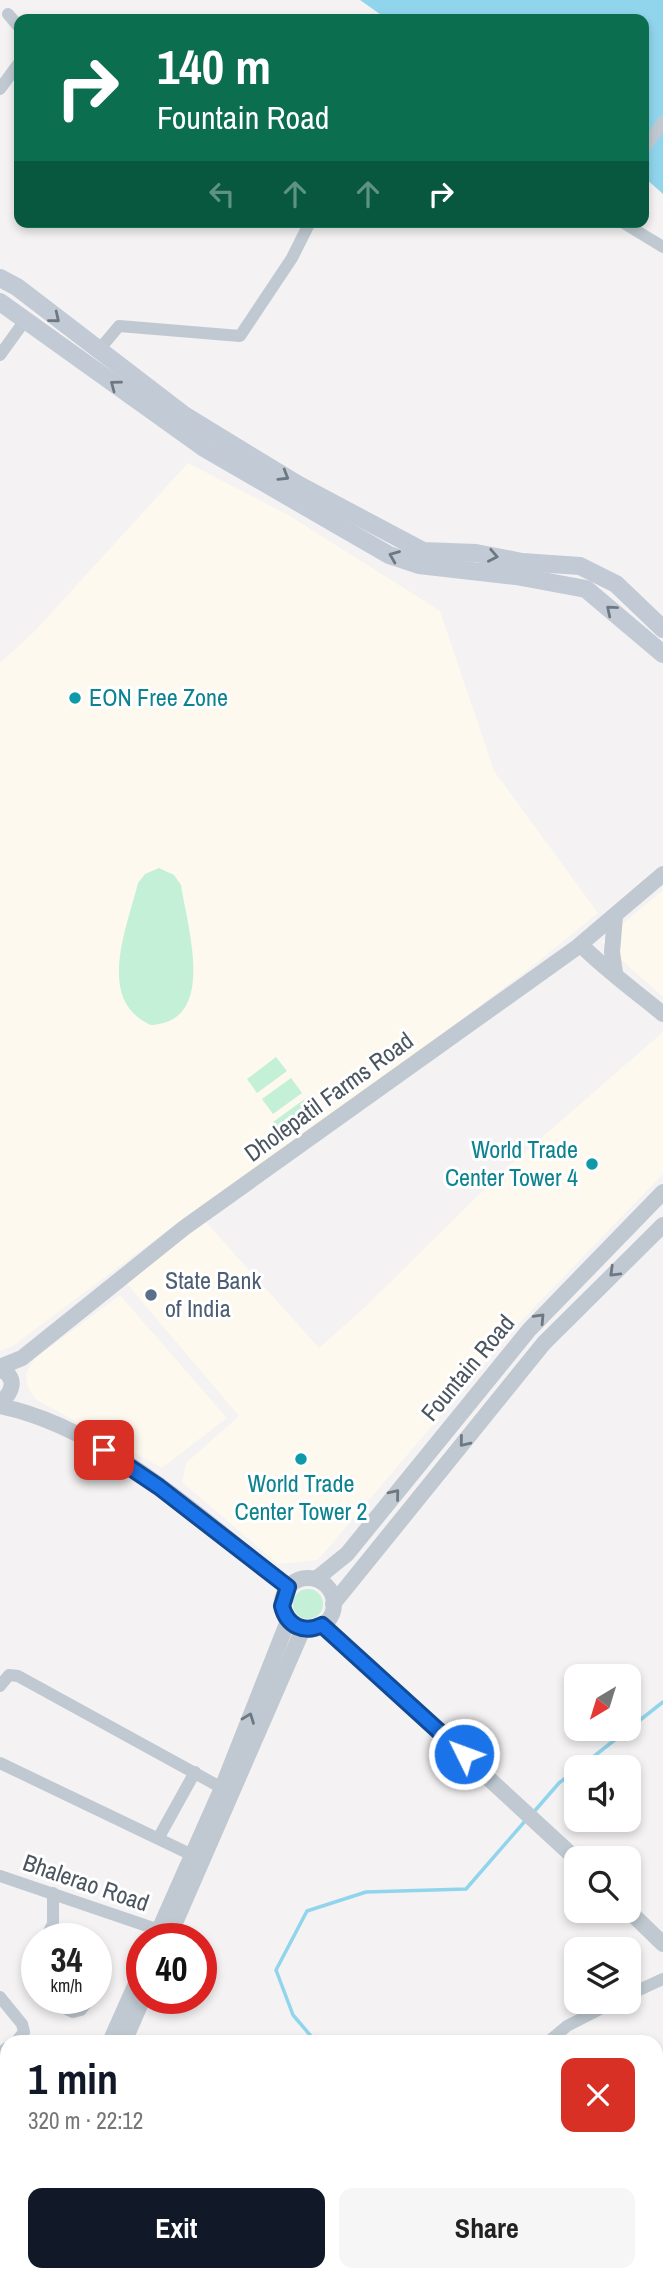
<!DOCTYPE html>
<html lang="en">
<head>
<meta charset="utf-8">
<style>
  :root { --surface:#fff; --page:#f6f6f6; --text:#222; --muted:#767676; --accent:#111827 }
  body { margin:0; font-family:"Archivo Narrow",sans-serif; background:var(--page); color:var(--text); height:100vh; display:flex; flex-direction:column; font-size:26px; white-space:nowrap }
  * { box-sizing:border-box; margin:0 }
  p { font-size:23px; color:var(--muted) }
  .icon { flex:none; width:38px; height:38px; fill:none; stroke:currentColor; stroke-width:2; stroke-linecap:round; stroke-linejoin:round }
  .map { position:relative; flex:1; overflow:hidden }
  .side { position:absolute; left:0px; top:2035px; width:663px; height:247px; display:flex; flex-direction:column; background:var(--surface); border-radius:21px 21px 0 0; box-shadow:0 4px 10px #0003 }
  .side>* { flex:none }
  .top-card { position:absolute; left:14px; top:14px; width:635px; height:214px; border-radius:14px; box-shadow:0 4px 10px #0003; background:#0b6e4f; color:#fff; overflow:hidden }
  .needle { width:46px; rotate:218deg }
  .tools { position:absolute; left:564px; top:1664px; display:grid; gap:14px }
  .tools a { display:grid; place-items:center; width:77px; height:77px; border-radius:14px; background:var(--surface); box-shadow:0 4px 10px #0003; font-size:35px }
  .speed { position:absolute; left:21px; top:1923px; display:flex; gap:14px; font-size:35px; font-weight:700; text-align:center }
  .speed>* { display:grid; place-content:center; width:91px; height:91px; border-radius:50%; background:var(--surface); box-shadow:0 4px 10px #0003; line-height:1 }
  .speed small { font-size:18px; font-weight:400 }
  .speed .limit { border:10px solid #d22; background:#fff; color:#111 }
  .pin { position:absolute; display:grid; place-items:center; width:60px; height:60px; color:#fff; margin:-30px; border-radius:14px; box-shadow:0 4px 10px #0006 }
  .me { position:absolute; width:77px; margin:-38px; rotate:312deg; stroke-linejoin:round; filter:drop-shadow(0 0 5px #0008) }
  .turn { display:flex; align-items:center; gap:24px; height:147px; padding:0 28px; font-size:32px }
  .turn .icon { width:91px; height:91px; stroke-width:2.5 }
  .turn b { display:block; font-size:49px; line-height:60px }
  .lanes { display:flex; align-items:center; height:66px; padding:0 28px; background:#0003; justify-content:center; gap:35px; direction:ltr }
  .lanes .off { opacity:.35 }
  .round { display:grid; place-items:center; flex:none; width:74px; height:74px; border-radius:14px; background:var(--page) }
  .overview { display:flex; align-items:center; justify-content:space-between; height:119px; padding:0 28px }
  h1 { font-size:42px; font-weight:800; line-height:52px; color:var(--accent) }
  .action { display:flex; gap:14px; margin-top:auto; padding:14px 28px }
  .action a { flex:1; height:80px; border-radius:14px; background:var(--accent); color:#fff; font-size:28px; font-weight:800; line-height:80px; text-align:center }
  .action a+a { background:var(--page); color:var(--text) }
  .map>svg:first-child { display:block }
</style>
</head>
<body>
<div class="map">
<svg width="663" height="2281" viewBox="0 0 663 2281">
  <rect width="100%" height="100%" fill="#f4f2f2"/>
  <!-- commercial -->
  <g fill="#fdf9ee">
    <polygon points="188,463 290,516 440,611 494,771 598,913 530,968 390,1073 192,1212 13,1346 0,1351 0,663 34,632"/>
    <polygon points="663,890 663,997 601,942"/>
    <polygon points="663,1032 663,1174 520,1322 318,1560 278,1564 182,1482 186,1463 239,1416 122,1278 205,1221 319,1348 362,1310 502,1172"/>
    <polygon points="120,1295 227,1418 162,1468 35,1399 27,1386 26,1373 34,1359"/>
  </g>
  <!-- green -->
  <g fill="#c3f0d6">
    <path d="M159,868L174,875L181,885C187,926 218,1022 151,1025C95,1001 127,928 138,883L145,874Z"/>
    <polygon points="276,1057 287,1071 257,1093 247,1079"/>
    <polygon points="291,1078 302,1093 273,1114 262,1099"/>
    <polygon points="309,1096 323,1114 286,1140 273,1122"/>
    <circle cx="308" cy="1604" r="15"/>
  </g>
  <!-- water -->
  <g fill="#91d5ec">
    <polygon points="360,0 663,0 663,115 644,143 644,19 387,19"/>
    <polygon points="663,122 663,194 644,177 644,150"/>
  </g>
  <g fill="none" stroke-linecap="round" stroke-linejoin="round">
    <!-- stream -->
    <g stroke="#91d5ec" stroke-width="3.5">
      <polyline points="579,1768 663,1702"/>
      <polyline points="532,1814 559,1783 576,1770"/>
      <polyline points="316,2042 293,2015 276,1970 307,1911 366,1892 466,1889 526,1820"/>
      <polyline points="484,2275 487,2281"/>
    </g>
    <!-- minor -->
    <g stroke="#c0c9d1" stroke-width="12">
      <polyline points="8,14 19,27"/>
      <polyline points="0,89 19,63"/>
      <polyline points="644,149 663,122"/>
      <polyline points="622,222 663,247"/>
      <polyline points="98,351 119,326 240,336 292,258 310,222"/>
      <polyline points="0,355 26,319"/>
      <polyline points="0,1686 9,1675 18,1676 222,1788"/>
      <polyline points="0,1763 192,1855"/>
      <polyline points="159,1837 195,1772"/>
      <polyline points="0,1876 159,1930"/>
      <polyline points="51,1928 82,1939"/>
      <polyline points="45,1939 53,1924 53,1893"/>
      <polyline points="96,1945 102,1952 96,1981"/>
      <polyline points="37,1962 32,1988 37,1995"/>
      <polyline points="628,1995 663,1979"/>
      <polyline points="0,1997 22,2024 24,2032 16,2042"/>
      <polyline points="44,1998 73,2012 81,2010 90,1998"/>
      <polyline points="548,2042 567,2026 614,2002"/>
      <polyline points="0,2053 7,2048"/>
      <polyline points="0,2085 7,2084"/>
      <polyline points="0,2117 0,2126"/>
    </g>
    <!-- tertiary -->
    <g stroke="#c0c9d1" stroke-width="16">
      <path d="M581,945C606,970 635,991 663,1014"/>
      <polyline points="615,973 612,952 615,916"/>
      <polyline points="0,1367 22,1358 184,1228 576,948 663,874"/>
      <path d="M0,1369C18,1378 13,1392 0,1403"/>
      <path d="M0,1406C105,1427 205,1522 288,1587"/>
      <circle cx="308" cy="1604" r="26"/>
      <polyline points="316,1579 347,1554 529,1330 663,1192"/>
      <polyline points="333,1604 544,1343 663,1225"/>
      <polyline points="322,1625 576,1859"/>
      <polyline points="628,1910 663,1944"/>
      <polyline points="155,1939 222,1788 288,1621"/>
      <polyline points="168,1939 303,1629"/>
      <polyline points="110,2042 142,1970"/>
      <polyline points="124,2042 143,1998"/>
      <polyline points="0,2279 7,2264"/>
      <polyline points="20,2281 23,2275"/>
    </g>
    <!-- secondary -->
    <g stroke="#c1cad5" stroke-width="18">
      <polyline points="0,278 17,287 184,415 297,484 423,551 476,553 522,562 580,566 616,584 663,629"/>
      <polyline points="0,302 204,448 389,555 419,565 516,576 586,589 663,654"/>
    </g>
  </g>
  <!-- one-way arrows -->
  <defs><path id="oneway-chevron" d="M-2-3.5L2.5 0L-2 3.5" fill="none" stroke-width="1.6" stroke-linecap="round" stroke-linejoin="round" transform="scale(1.75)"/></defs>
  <g stroke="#6e7883">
    <use href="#oneway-chevron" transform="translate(55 318) rotate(39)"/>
    <use href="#oneway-chevron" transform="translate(115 385) rotate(-143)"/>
    <use href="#oneway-chevron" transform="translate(284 476) rotate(31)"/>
    <use href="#oneway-chevron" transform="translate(394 556) rotate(-158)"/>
    <use href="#oneway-chevron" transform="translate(493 556) rotate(11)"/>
    <use href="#oneway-chevron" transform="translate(611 610) rotate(-140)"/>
  </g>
  <g stroke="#6d7882">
    <use href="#oneway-chevron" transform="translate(614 1272) rotate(136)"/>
    <use href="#oneway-chevron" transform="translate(540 1318) rotate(-47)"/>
    <use href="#oneway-chevron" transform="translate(464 1442) rotate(129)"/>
    <use href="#oneway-chevron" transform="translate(395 1494) rotate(-51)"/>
    <use href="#oneway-chevron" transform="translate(249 1718) rotate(-69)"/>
  </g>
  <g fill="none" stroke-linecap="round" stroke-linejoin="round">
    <!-- route casing -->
    <g stroke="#114b97" stroke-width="18">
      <path id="route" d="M104,1450L159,1487L288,1587L282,1606C287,1626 304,1634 322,1625L464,1754"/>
    </g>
    <!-- route -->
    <use href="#route" stroke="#1a73e8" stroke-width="12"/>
  </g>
  <!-- markers -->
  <g fill="#0f9aa8" stroke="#fff" stroke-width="2.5">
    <circle cx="75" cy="698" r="7"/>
    <circle cx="592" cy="1164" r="7"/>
    <circle cx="301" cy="1459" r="7"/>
  </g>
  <circle fill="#5c6f8a" stroke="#fff" stroke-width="2.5" cx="151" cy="1295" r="7"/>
  <g text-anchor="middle" stroke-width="6" stroke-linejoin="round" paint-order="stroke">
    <!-- culture labels -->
    <g font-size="24" fill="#0d838f" stroke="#fff" text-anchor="start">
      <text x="89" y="706">EON Free Zone</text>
      <text x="578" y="1158" text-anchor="end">World Trade<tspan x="578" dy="28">Center Tower 4</tspan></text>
      <text x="301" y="1492" text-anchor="middle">World Trade<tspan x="301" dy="28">Center Tower 2</tspan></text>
    </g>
    <!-- street labels -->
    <g font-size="24" fill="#4a5560" stroke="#fff">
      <text transform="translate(329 1097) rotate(-36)" y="8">Dholepatil Farms Road</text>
      <text transform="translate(468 1368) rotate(-50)" y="8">Fountain Road</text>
      <text transform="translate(86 1883) rotate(19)" y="8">Bhalerao Road</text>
    </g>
    <!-- service labels -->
    <g font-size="24" fill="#4e5e75" stroke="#fff" text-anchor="start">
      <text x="165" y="1289">State Bank<tspan x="165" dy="28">of India</tspan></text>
    </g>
  </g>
</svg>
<div class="tools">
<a><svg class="needle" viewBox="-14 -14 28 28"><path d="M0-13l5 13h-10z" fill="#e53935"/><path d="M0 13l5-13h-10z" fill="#767676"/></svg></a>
<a><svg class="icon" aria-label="sound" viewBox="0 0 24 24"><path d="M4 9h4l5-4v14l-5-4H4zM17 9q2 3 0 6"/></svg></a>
<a><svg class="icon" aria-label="search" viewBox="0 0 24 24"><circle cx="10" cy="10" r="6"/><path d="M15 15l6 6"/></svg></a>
<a><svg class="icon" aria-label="layers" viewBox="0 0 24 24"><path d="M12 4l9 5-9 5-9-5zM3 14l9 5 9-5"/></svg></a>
</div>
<div class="speed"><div>34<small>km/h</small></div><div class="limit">40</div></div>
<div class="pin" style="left:104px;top:1450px;background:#d93025"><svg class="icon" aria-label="arrive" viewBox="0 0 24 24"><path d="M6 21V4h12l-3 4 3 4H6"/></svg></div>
<svg class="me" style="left:464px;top:1754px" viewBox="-20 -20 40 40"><circle r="17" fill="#1a73e8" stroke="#fff" stroke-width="3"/><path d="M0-11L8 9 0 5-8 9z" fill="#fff"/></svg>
<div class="top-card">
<div class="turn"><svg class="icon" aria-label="right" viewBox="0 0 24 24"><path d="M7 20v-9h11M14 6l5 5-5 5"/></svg><div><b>140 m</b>Fountain Road</div></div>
<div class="lanes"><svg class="icon off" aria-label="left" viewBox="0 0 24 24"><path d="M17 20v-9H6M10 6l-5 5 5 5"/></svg><svg class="icon off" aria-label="ahead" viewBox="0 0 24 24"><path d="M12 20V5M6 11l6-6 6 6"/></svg><svg class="icon off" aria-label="ahead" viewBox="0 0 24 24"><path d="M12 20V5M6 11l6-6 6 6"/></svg><svg class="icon" aria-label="right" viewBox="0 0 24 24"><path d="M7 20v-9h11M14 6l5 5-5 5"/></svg></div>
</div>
<section class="side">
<div class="overview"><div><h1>1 min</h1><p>320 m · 22:12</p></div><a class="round" style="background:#d93025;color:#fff"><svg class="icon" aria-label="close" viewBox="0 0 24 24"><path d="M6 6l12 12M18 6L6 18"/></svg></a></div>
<div class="action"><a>Exit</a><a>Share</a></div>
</section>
</div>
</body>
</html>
